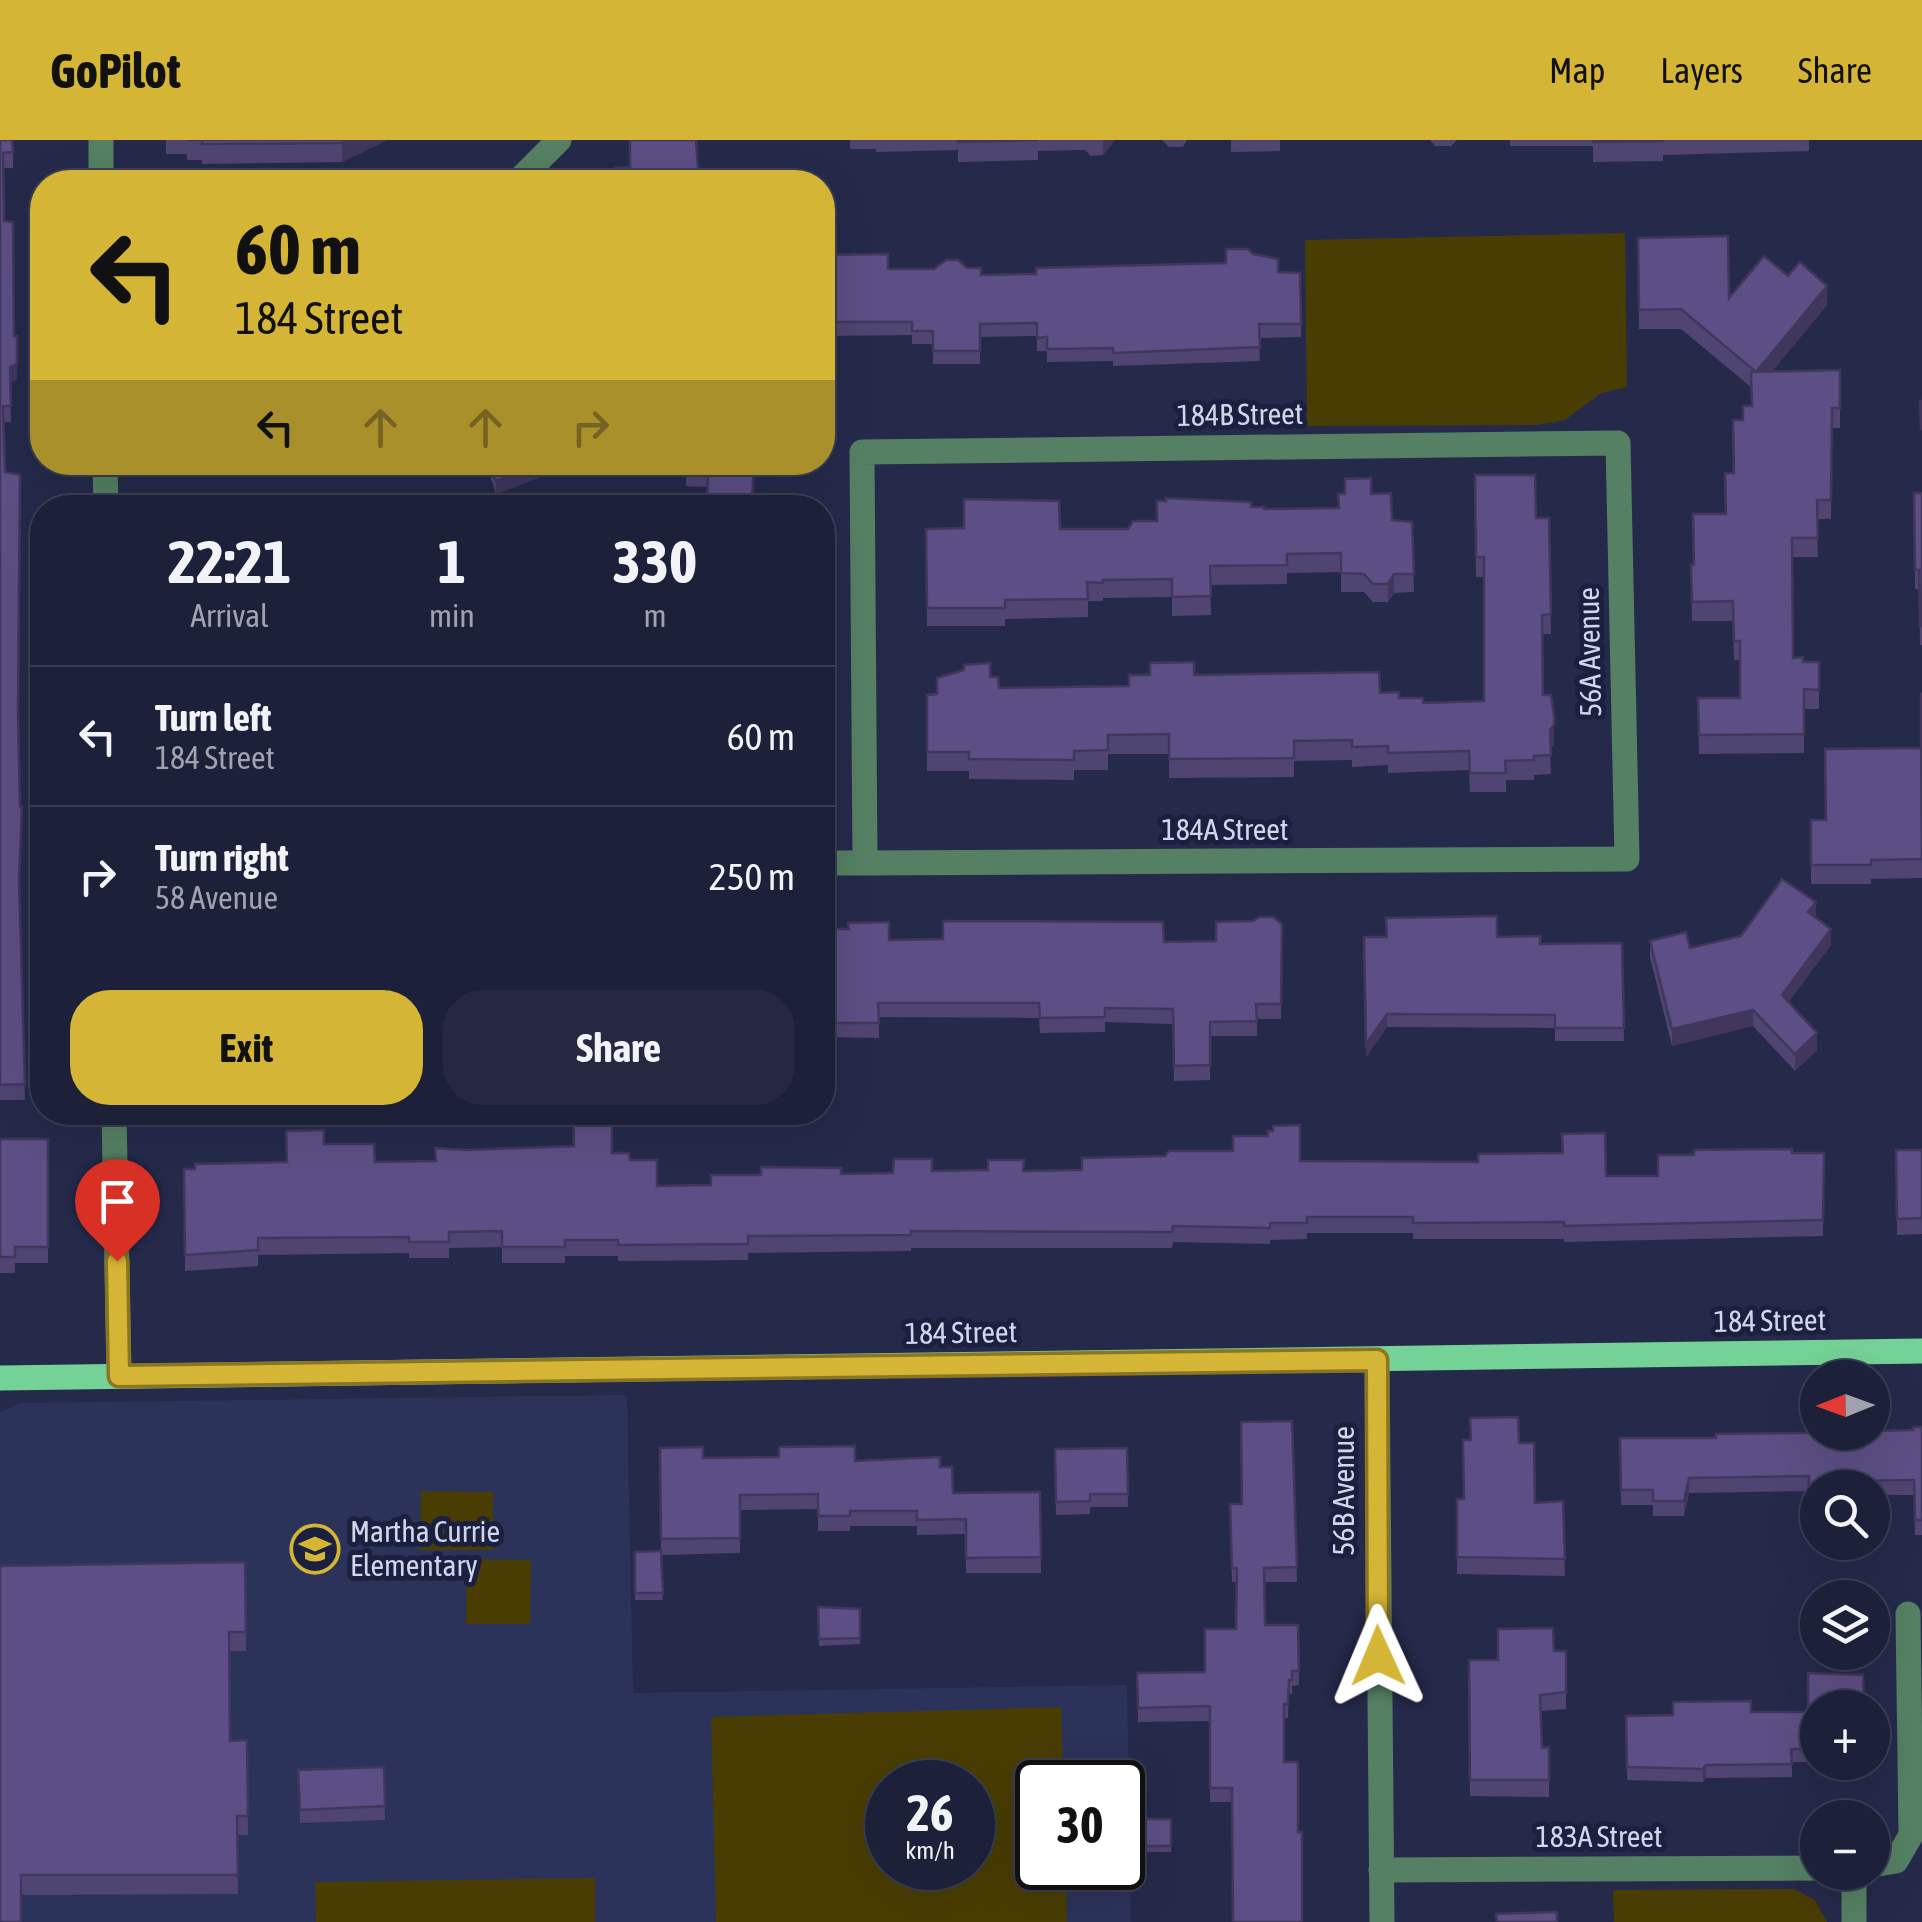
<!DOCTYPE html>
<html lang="en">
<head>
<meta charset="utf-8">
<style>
  :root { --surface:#1c2038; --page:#252840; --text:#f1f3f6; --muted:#a0a3ae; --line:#3a3e53; --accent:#d5b535 }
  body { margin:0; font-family:"Asap Condensed",sans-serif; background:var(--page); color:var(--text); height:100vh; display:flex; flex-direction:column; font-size:38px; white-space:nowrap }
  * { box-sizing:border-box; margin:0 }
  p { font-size:32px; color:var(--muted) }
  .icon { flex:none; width:55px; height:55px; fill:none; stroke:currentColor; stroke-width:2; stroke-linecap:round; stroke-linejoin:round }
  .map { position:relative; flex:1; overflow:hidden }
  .drawer { position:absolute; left:30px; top:355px; width:805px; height:630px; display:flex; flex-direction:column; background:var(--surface); border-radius:40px; box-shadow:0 10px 40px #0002,0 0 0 2px var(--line) }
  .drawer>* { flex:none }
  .guide { position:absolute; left:30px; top:30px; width:805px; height:305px; border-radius:40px; box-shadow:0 10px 40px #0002,0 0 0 2px var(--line); background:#d5b535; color:#111; overflow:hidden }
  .needle { width:65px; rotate:269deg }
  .tools { position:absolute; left:1800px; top:1220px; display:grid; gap:20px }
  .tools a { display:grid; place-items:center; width:90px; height:90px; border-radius:50%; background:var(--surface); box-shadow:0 10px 40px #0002,0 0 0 2px var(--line); font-size:50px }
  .speed { position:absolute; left:865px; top:1620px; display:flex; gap:20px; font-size:50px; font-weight:700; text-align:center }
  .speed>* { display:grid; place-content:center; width:130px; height:130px; border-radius:50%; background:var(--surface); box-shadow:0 10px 40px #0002,0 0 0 2px var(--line); line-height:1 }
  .speed small { font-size:25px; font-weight:400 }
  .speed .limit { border:5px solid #111; border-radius:15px; background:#fff; color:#111 }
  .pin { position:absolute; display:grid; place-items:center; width:85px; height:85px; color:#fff; margin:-102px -42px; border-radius:50% 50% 50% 0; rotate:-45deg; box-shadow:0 0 10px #0007 }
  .pin .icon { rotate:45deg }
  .me { position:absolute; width:110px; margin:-55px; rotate:359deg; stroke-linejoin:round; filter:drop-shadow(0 0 8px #0008) }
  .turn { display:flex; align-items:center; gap:35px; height:210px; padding:0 40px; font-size:45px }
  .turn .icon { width:130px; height:130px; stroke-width:2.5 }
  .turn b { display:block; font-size:70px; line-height:85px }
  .lanes { display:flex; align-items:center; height:95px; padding:0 40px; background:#0003; justify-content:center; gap:50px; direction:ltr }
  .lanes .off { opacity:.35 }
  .eta { display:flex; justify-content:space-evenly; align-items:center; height:170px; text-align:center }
  .eta b { font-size:60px; font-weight:700; line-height:70px }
  .button { display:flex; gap:20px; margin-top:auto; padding:20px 40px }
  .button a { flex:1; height:115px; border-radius:40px; background:var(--accent); color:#111; font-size:40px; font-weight:700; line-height:115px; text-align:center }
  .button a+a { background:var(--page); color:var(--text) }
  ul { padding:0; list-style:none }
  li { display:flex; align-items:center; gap:30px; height:140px; padding:0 40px; border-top:2px solid var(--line) }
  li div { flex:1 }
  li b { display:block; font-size:38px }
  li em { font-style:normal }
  header { display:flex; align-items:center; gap:60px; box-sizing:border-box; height:140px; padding:0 50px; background:var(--accent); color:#111 }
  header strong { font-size:48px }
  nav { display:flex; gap:55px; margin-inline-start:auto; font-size:35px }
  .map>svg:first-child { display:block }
</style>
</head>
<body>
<header>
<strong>GoPilot</strong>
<nav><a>Map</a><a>Layers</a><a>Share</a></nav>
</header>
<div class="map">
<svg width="1922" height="1782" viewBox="0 0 1922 1782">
  <rect width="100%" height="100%" fill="#252a4b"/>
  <!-- built -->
  <path fill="#2c335a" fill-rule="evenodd" d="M627,1255L633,1553L1127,1545L1131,1782H0V1273L20,1263ZM888,1642H972V1728H888ZM1038,1642H1122V1728H1038Z"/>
  <!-- green -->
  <g fill="#4a3d03" fill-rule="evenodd">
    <polygon points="1625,93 1627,247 1601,253 1565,280 1537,285 1307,286 1305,100"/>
    <polygon points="421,1351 493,1352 493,1410 420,1410"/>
    <polygon points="467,1419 531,1420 530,1484 466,1484"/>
    <path d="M1061,1567L1063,1642H1038V1728H1066L1067,1782H716L711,1577ZM972,1642V1728H888V1642Z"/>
    <polygon points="595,1738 595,1782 316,1782 315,1742"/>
    <polygon points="1794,1749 1815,1760 1827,1782 1614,1782 1613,1750"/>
  </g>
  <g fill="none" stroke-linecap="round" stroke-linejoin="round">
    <!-- minor -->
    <g stroke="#558063" stroke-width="25">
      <polyline points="101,0 101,42"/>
      <polyline points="517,42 559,0"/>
      <polyline points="105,322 106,368"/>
      <polyline points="822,723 865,723 1627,719 1618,303 862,312 865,723"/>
      <polyline points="114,972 119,1236"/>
      <polyline points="1377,1219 1382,1782"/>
      <polyline points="1872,1725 1896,1721 1911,1695 1908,1474"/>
      <polyline points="1381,1730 1818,1728"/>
      <polyline points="1854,1732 1854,1782"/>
    </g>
    <!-- major -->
    <polyline stroke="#75d297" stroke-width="25" points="0,1238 1922,1211"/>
  </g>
  <!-- wall -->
  <g fill="#504472">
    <polygon points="0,0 13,12 13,28 3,28 4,81 17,239 10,243 11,282 4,282 5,332 18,577 20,749 25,960 0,960"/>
    <polygon points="166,0 387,0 342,22 202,24 202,20 187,20 187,14 166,14"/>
    <polygon points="850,0 1115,0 1103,15 1091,16 1085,10 1038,11 1038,20 958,22 958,10 876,12 876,9 850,9"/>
    <polygon points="1162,0 1187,0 1183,7 1169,7"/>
    <polygon points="1231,0 1280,0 1280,11 1231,12"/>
    <polygon points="1430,0 1457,0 1451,6 1435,6"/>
    <polygon points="1510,0 1809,0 1809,11 1663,15 1663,21 1593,22 1593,6 1510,6"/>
    <polygon points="1638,98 1729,158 1788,136 1827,165 1772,231 1840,230 1840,288 1832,288 1831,379 1817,379 1818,417 1792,417 1793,518 1803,522 1819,522 1819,569 1804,569 1804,613 1699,614 1698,558 1740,558 1740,520 1734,520 1733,481 1692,481 1691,425 1694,425 1725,374 1743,280 1751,266 1751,247 1681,189 1639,189"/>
    <polygon points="822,115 888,129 967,128 981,135 1036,134 1226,123 1278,132 1300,133 1301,197 1259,198 1260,221 1113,226 1113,221 1047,222 1047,211 1037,211 1037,196 980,197 980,224 933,224 933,204 912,204 912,195 822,196"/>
    <polygon points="485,322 538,322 538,338 496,354"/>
    <polygon points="686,322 755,322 753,359 760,368 707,347 686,346"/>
    <polygon points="1475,335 1536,378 1549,378 1551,494 1542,494 1543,555 1554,605 1550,609 1551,634 1534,635 1534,640 1506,640 1506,652 1470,652 1469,630 1388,633 1388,625 1352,627 1352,620 1294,621 1294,637 1169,638 1169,614 1108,614 1108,630 1074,630 1074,640 969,639 969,631 927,631 927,555 937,554 990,537 999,548 1129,546 1194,535 1380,553 1423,563 1484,561 1484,437 1476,437"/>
    <polygon points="1914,353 1922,353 1922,505 1920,505 1919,449 1915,449"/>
    <polygon points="1371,354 1392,380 1412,382 1414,452 1394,453 1388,462 1373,462 1364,452 1341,452 1341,432 1287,433 1287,444 1210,445 1211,475 1172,476 1172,457 1103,458 1103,461 1088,461 1088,477 1005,479 1005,486 927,486 926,389 1128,389 1157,381 1251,367 1264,369 1338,368"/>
    <polygon points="1922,553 1922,738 1871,739 1871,744 1811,744 1811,680 1826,680 1921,608"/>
    <polygon points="1816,778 1831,805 1788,862 1817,910 1795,931 1753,886 1672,906 1650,817 1650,801 1690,808"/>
    <polygon points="1282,784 1281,879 1257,879 1257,896 1210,896 1210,940 1174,941 1173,884 1105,882 1105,892 1040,893 1039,878 879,877 879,898 822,897 822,789 889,800 1164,802 1216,801"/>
    <polygon points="1364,797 1497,797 1540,804 1622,803 1624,901 1555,901 1555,888 1387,887 1366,917"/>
    <polygon points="0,999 48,999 48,1123 15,1123 15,1133 0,1133"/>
    <polygon points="324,1004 375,1022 436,1021 466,1010 612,1013 630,1020 657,1046 711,1045 841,1034 932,1031 1082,1030 1300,1021 1606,1036 1658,1036 1792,1013 1824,1013 1823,1096 1564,1102 1564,1099 1413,1099 1413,1093 1307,1093 1307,1099 1270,1100 1270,1104 1173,1102 1172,1108 911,1108 911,1111 748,1113 748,1120 618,1121 618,1116 565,1116 565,1123 502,1123 502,1107 449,1108 449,1118 409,1118 409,1113 258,1115 258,1126 185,1131 184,1029 286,1022"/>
    <polygon points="1896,1010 1922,1010 1922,1094 1897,1095"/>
    <polygon points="1292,1281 1297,1442 1265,1442 1265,1485 1298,1485 1299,1545 1292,1546 1292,1554 1289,1554 1288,1578 1284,1578 1284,1622 1298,1692 1302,1782 1232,1662 1210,1662 1210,1581 1138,1582 1137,1533 1205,1532 1236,1489 1237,1442 1232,1442 1230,1364 1242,1364"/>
    <polygon points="1922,1287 1922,1395 1915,1395 1914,1355 1872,1355 1872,1348 1818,1348 1818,1366 1809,1367 1809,1351 1689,1353 1684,1376 1653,1376 1653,1365 1621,1365 1620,1298 1716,1298 1913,1290"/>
    <polygon points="1519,1303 1535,1363 1563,1361 1565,1436 1457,1434 1457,1359 1464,1359"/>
    <polygon points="660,1308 703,1318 855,1321 940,1327 953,1353 1040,1352 1041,1433 966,1433 966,1394 917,1395 917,1386 850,1386 850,1391 818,1391 818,1369 740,1370 740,1413 661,1415 663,1460 635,1460 635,1412 661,1411"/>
    <polygon points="1127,1308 1128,1367 1090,1367 1090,1374 1056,1375 1055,1309"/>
    <polygon points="245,1422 246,1511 229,1511 230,1601 247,1600 248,1695 237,1695 238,1754 21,1755 0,1426"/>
    <polygon points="818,1467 860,1498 860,1504 819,1506"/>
    <polygon points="1554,1511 1566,1511 1566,1569 1541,1571 1542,1608 1549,1607 1549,1657 1470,1656 1469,1520 1498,1520"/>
    <polygon points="1818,1568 1818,1622 1792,1622 1792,1637 1706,1638 1703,1642 1627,1640 1626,1576 1808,1572"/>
    <polygon points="384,1627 385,1680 300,1683 298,1630"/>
    <rect x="1136" y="1679" width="35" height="33"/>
  </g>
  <!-- shaded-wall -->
  <g fill="#41375d">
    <polygon points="347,0 387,0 342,22 342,3"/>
    <polygon points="1103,0 1115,0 1103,15"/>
    <polygon points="1827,146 1827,165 1756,251 1756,232"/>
    <polygon points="17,224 17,239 10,243 10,227"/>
    <polygon points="538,325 538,338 496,354 496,341"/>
    <polygon points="1394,434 1394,453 1388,462 1388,444"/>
    <polygon points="1554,575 1554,605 1550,609 1550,590"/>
    <polygon points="1816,762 1816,779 1808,772"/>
    <polygon points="1831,789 1831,805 1782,871 1782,855"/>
    <polygon points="1753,870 1753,886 1672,906 1672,889"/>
    <polygon points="1387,874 1387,887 1366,917 1366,904"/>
    <polygon points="1817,893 1817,910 1795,931 1795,914"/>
    <polygon points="1689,1338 1689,1353 1684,1376 1684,1361"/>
    <polygon points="1706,1625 1706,1638 1703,1642 1703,1629"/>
  </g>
  <!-- building -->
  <g fill="#5d4f85" stroke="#41375d" stroke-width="2.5">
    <polygon points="0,0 12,0 13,12 3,13 4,81 13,82 14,196 17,196 17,224 10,227 11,266 3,266 5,332 20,335 18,571 20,667 22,667 19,740 25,944 0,945"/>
    <polygon points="187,0 347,0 342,3 202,4 202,0"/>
    <polygon points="630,0 696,0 699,42 617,42 616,28 630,27"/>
    <polygon points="958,0 1038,0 958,2"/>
    <polygon points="1593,0 1663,0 1663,1 1593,2"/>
    <polygon points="1728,96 1729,158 1764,116 1788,136 1800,122 1827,146 1756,232 1681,169 1639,170 1638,98"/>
    <polygon points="1226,109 1248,109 1253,114 1278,119 1278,132 1300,133 1301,184 1259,184 1260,207 1113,213 1113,208 1047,209 1047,197 1037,198 1037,183 980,184 980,211 933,211 933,191 912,191 912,182 822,182 822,115 888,114 888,129 934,129 946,120 958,120 967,128 981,128 981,135 1036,134 1036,128 1226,123"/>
    <polygon points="1840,230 1840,268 1832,268 1831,360 1817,360 1818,398 1792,398 1793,518 1803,517 1803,522 1819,522 1819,550 1804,549 1804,594 1699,595 1698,558 1740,558 1740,501 1734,501 1733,461 1692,462 1691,425 1694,425 1693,374 1726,374 1725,333 1734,333 1733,280 1743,280 1743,266 1752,266 1751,232"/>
    <polygon points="1922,261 1922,289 1921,289 1920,262"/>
    <polygon points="490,322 538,322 538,325 496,341"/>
    <polygon points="686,322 754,322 752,359 759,359 760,368 707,368 708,329 686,328"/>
    <polygon points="1475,335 1535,335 1536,378 1549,378 1551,474 1542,475 1543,555 1551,555 1554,575 1554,585 1550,590 1551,615 1534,616 1534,620 1505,621 1506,633 1470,633 1469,611 1388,613 1388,606 1352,607 1352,600 1294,601 1294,618 1169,619 1169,594 1108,595 1108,610 1074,611 1074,620 969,619 969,612 927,612 927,555 937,554 937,538 964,530 964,525 990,523 990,537 998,537 999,548 1129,546 1129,535 1150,535 1150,523 1194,522 1194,535 1379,532 1380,553 1399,552 1399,558 1423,558 1423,563 1484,561 1484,417 1476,417"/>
    <polygon points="1371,338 1371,354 1391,353 1392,380 1412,382 1414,434 1394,434 1388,444 1373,444 1364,434 1341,433 1341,413 1287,414 1287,425 1210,426 1211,456 1172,457 1172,439 1103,440 1103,443 1087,442 1088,459 1005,460 1005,468 927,468 926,389 964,388 964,359 1059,361 1060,389 1128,389 1133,381 1157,381 1157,361 1166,361 1166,358 1251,362 1251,367 1264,367 1264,369 1339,368 1338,354 1345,354 1345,339"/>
    <polygon points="1914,353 1922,353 1922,486 1920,486 1919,430 1915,430"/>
    <polygon points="1921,553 1922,719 1871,720 1871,725 1811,725 1811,680 1826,680 1825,609 1921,608"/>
    <polygon points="1782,739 1816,762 1808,772 1831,789 1782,855 1817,893 1795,914 1753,870 1672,889 1650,801 1686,792 1690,808 1741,796"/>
    <polygon points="1497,776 1497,797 1540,796 1540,804 1622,803 1624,888 1555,888 1555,875 1387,874 1366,904 1364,797 1387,797 1386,778"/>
    <polygon points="1259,777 1273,777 1282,784 1281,864 1256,864 1257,881 1210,882 1210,925 1174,926 1173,869 1105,868 1105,877 1040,878 1039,863 878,863 879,883 822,883 822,789 849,789 848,783 889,782 889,800 943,799 943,781 1163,782 1164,802 1216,801 1216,782 1253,781"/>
    <polygon points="573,972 612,972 612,1013 629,1013 630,1020 657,1020 657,1046 711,1045 711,1035 761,1035 761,1027 841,1028 841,1034 893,1033 894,1019 932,1019 932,1031 988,1030 988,1020 1024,1020 1023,1031 1082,1030 1082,1018 1165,1016 1169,1011 1233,1011 1233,996 1268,996 1268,991 1273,991 1273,986 1300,985 1300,1021 1478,1022 1478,1014 1563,1013 1562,994 1605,993 1606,1036 1658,1036 1658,1015 1694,1015 1694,1010 1792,1009 1792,1013 1824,1013 1823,1080 1564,1086 1564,1082 1413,1083 1413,1077 1307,1077 1307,1083 1270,1083 1270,1088 1173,1086 1172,1092 911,1091 911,1095 748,1096 748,1104 618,1105 618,1100 565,1100 565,1107 502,1107 502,1091 449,1092 449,1102 409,1102 409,1097 258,1098 258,1110 185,1115 184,1029 195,1029 195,1024 287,1022 286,991 324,990 324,1004 374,1004 375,1022 436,1021 435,1008 466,1010 574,1006"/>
    <polygon points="0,999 48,999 48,1107 15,1107 15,1117 0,1117"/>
    <polygon points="1896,1010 1922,1010 1922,1078 1897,1079"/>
    <polygon points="1518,1277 1519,1303 1534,1303 1535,1363 1563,1361 1565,1419 1457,1417 1457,1359 1464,1359 1463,1300 1471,1300 1470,1278"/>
    <polygon points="1292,1281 1297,1427 1264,1428 1265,1485 1298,1485 1299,1531 1292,1531 1292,1540 1289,1540 1288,1564 1284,1564 1284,1622 1298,1622 1298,1692 1302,1692 1302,1782 1233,1782 1232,1648 1210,1648 1210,1566 1138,1568 1137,1533 1205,1532 1205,1489 1236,1489 1237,1428 1232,1428 1230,1364 1242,1364 1241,1282"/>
    <polygon points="1913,1287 1922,1287 1922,1380 1915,1380 1914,1340 1838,1341 1838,1348 1818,1348 1818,1351 1809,1352 1809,1336 1689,1338 1684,1361 1653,1361 1653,1350 1621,1350 1620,1298 1716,1298 1716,1294 1872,1292 1872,1291 1913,1290"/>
    <polygon points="855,1306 855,1321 940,1317 940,1327 952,1327 953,1353 1040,1352 1041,1417 966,1418 966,1379 917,1380 917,1371 850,1371 850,1376 818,1376 818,1354 740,1355 740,1398 661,1399 660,1308 703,1307 703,1318 779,1317 779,1307"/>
    <polygon points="1127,1308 1128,1354 1090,1354 1090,1361 1056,1362 1055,1309"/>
    <polygon points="661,1411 663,1453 635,1453 635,1412"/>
    <polygon points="245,1422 246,1492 229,1492 230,1601 247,1600 248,1676 237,1676 238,1735 21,1735 21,1782 0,1782 0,1426"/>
    <polygon points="818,1467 860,1469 860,1498 819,1499"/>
    <polygon points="1553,1488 1554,1511 1566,1511 1566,1552 1540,1555 1542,1608 1549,1607 1549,1640 1470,1640 1469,1520 1498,1520 1498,1489"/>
    <polygon points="1808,1533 1863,1535 1864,1568 1818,1568 1818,1609 1791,1609 1792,1624 1706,1625 1703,1629 1627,1627 1626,1576 1673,1575 1673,1562 1751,1561 1751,1572 1808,1572"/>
    <polygon points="384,1627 385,1666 300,1670 298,1630"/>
    <rect x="1136" y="1679" width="35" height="27"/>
    <polygon points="1557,1772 1557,1782 1497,1782 1496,1774"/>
  </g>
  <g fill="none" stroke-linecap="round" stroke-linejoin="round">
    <!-- route casing -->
    <g stroke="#8a7622" stroke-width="25">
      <polyline id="route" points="117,1121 119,1236 1377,1220 1378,1516"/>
    </g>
    <!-- route -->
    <use href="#route" stroke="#d5b535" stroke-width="18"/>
  </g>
  <!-- icons -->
  <defs>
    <g id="school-ring" transform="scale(2.5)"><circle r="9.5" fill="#1b2040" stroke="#d5b535" stroke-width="1.5"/><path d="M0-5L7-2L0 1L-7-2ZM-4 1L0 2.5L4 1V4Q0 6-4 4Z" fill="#d5b535"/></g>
  </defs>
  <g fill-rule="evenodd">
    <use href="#school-ring" x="315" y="1409"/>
  </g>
  <g text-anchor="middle" stroke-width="10" stroke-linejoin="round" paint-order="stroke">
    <!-- street labels -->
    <g font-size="30" fill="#d1d6eb" stroke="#1b2040">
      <text transform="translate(1240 275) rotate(-1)" y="10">184B Street</text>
      <text transform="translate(1590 512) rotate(-91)" y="10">56A Avenue</text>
      <text x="1225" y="700">184A Street</text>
      <text transform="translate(1770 1181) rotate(-1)" y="10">184 Street</text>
      <text transform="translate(961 1193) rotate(-1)" y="10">184 Street</text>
      <text transform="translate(1344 1351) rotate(-90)" y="10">56B Avenue</text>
      <text x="1599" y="1707">183A Street</text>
    </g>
    <!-- poi labels -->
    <g font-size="30" fill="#d1d6eb" stroke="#1b2040" text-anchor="start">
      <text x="350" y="1402">Martha Currie<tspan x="350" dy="34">Elementary</tspan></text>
    </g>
  </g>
</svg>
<div class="tools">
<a><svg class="needle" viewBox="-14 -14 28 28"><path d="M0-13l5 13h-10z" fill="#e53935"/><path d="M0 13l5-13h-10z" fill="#a0a3ae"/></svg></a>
<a><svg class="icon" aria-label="search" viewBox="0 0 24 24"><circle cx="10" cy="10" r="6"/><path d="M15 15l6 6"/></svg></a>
<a><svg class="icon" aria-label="layers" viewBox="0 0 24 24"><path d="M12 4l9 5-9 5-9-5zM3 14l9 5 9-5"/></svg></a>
<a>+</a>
<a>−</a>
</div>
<div class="speed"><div>26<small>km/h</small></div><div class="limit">30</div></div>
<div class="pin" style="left:117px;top:1121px;background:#d93025"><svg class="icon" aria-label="arrive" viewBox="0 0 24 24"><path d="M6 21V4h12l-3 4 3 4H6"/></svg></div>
<svg class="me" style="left:1378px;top:1516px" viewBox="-20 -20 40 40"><path d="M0-17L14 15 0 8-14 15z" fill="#d5b535" stroke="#fff" stroke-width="4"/></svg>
<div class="guide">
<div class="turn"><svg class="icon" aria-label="left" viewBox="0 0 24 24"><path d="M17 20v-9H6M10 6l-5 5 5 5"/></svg><div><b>60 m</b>184 Street</div></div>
<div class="lanes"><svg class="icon" aria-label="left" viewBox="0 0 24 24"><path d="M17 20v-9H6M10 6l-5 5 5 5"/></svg><svg class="icon off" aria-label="ahead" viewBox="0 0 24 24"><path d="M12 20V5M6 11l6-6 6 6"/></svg><svg class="icon off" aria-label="ahead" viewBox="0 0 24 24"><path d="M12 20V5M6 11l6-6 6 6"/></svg><svg class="icon off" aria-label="right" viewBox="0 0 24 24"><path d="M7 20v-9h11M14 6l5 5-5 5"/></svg></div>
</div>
<section class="drawer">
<div class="eta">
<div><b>22:21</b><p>Arrival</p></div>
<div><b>1</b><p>min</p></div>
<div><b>330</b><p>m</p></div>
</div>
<ul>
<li><svg class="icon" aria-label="left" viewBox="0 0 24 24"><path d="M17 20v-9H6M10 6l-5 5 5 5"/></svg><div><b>Turn left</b><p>184 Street</p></div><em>60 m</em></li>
<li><svg class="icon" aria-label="right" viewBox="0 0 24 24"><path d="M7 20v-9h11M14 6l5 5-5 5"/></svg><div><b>Turn right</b><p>58 Avenue</p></div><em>250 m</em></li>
</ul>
<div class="button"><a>Exit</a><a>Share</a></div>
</section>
</div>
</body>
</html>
